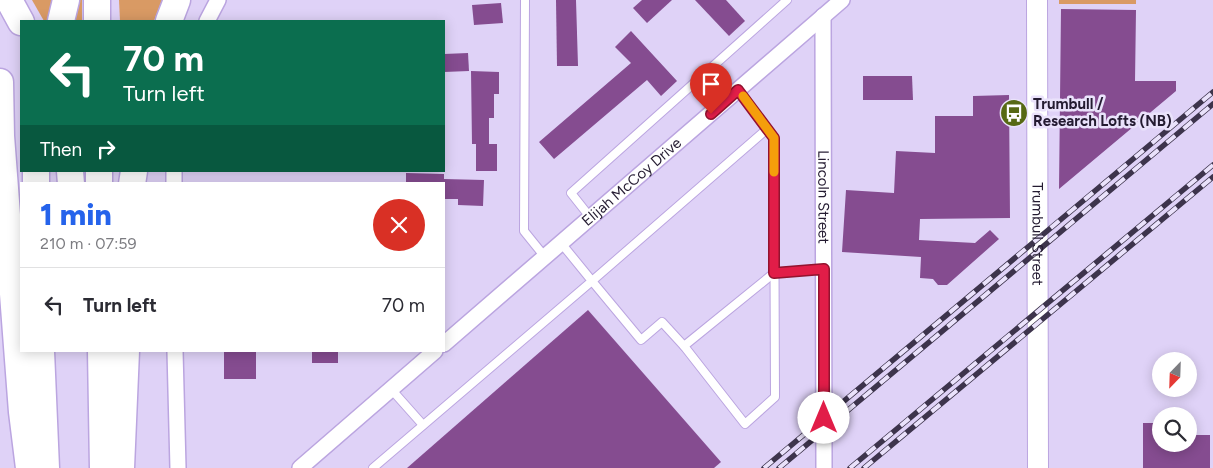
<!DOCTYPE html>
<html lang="en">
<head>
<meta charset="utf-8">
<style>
  :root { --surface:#fff; --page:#f7f7f7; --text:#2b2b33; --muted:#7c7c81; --line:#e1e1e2; --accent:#2563eb }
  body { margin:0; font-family:Figtree,sans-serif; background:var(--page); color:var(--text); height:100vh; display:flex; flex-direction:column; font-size:19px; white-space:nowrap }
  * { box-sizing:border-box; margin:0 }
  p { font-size:16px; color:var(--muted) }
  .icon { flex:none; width:28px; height:28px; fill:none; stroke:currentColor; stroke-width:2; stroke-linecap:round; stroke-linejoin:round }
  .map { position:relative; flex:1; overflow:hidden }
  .panel { position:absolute; left:20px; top:182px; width:425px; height:170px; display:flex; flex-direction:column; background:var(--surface); border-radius:0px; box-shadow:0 2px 12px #0003 }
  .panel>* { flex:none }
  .top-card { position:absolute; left:20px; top:20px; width:425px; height:152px; border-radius:0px; box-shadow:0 2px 12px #0003; background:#0b6e4f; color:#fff; overflow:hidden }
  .needle { width:32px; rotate:203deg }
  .tools { position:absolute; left:1152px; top:352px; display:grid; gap:10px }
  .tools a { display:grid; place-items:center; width:45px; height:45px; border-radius:50%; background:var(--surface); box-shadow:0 2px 12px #0003; font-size:25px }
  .pin { position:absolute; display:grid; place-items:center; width:42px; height:42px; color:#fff; margin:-51px -21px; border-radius:50% 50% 50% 0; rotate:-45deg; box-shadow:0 0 5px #0007 }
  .pin .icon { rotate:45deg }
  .me { position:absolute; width:55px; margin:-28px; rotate:0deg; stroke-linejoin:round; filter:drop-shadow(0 0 4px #0008) }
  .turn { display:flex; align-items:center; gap:18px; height:105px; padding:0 20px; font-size:22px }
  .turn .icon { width:65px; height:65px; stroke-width:2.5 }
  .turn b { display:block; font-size:35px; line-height:42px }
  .then { display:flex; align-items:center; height:48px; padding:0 20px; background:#0003; gap:10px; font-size:19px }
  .round { display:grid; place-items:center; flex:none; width:52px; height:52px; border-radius:26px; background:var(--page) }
  .headline { display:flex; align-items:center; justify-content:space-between; height:85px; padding:0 20px }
  h1 { font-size:30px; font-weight:800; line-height:38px; color:var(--accent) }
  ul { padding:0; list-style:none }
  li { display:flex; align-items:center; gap:15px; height:75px; padding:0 20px; border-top:1px solid var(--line) }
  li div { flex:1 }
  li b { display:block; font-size:19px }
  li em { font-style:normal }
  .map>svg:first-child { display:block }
</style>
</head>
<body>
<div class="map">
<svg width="1213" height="468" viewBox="0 0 1213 468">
  <rect width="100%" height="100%" fill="#dfd2f7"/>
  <!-- green -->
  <g fill="#d99a64">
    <polygon points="32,0 82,0 82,21 44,21"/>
    <polygon points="119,0 162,0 154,21 120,21"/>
    <rect x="1059" y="0" width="77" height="4"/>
  </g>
  <!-- building -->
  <g fill="#854c90">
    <polygon points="556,0 576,0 578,66 557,66"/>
    <polygon points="642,0 672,0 647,23 633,8"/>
    <polygon points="695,0 726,0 745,21 729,36"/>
    <polygon points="501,3 503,23 474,25 472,5"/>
    <polygon points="1061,9 1136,10 1135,81 1176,81 1176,91 1059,189"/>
    <polygon points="631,31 677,81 661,96 647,80 554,159 539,142 631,63 615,47"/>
    <polygon points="468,53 469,71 444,72 444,54"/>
    <polygon points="471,71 499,72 499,94 494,94 494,118 489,118 489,144 497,144 497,171 476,171 476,144 472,144"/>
    <polygon points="863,76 912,76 913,100 863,100"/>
    <polygon points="1009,95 1010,218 920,219 919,240 975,243 990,230 999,239 947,285 938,285 933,279 920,278 921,257 842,252 846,190 894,193 896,151 935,153 935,116 973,116 973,96"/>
    <polygon points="406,173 444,174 444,184 406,184"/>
    <polygon points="444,179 484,180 483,206 458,205 458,199 444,199"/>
    <polygon points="588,310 721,462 714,468 407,468"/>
    <rect x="224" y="351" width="32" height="28"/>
    <rect x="312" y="351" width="26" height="12"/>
    <polygon points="1143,423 1161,423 1161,444 1189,444 1189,435 1210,435 1210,468 1143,468"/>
  </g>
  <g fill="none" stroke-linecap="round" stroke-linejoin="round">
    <!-- lane casing -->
    <g stroke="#bba5e0" stroke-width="10">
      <g id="lane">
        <polyline points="525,0 524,231 545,257"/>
        <polyline points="767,129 592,281 641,340 662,322 684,346 774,273 824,269"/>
        <polyline points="590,217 571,193 787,0"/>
        <polyline points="684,346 745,424 775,397 774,138 738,90"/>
        <polyline points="391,389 423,425"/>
        <polyline points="373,468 592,281 561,243"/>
      </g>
    </g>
    <!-- street casing -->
    <g stroke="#bba5e0" stroke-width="18">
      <g id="street">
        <path id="s1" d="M823,16L824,468"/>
        <polyline points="207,21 218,0"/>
        <polyline points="174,184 174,171"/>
        <path id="s2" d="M444,344L842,0"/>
        <polyline points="175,351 178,468"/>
        <polyline points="300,468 435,351"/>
      </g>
    </g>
    <!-- secondary casing -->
    <g stroke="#bba5e0" stroke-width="22">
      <g id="secondary">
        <path id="s3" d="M1037,0L1038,468"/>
      </g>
    </g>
    <!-- highway casing -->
    <g stroke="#bba5e0" stroke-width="29">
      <g id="highway">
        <polyline points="9,0 21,22"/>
        <polyline points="97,0 97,21"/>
        <polyline points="61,21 66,0"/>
        <polyline points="169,21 177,0"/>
        <polyline points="0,82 1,136 22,412 29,468"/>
        <polyline points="36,171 36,184"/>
        <polyline points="70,171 71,184"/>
        <polyline points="99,171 99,184"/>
        <polyline points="132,184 134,171"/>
        <polyline points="41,351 46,468"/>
        <polyline points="101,351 103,468"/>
        <polyline points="121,468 126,351"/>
      </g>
    </g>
    <!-- lane -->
    <use href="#lane" stroke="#fff" stroke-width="8"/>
    <!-- street -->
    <use href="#street" stroke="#fff" stroke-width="15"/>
    <!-- secondary -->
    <use href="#secondary" stroke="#fff" stroke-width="20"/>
    <!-- highway -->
    <use href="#highway" stroke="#fff" stroke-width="26"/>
    <!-- rail casing -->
    <g stroke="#3d344c" stroke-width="5.5">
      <g id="rail">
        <polyline points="764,468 1213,92"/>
        <polyline points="779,468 1213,104"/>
        <polyline points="850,468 1213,165"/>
        <polyline points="864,468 1213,177"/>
      </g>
    </g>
    <!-- rail -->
    <use href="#rail" stroke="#eae2fb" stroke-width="4" stroke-dasharray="11" stroke-linecap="butt"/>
  </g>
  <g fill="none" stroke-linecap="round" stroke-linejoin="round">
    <!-- route casing -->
    <g stroke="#92132f" stroke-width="12">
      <polyline id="route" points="711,114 738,90 774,138 774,273 824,269 824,418"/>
    </g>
    <!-- route -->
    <use href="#route" stroke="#e11d48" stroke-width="9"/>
    <!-- slow -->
    <polyline stroke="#f59e0b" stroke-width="9" points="743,96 774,138 774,172"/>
  </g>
  <!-- icons -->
  <defs>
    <g id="bus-disc" transform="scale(1.4375)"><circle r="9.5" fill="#576914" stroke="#eae2fb"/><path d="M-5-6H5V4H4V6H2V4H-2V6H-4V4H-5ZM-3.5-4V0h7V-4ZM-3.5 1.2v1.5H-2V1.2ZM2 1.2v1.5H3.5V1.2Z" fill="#fff"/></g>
  </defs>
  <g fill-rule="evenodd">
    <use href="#bus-disc" x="1014" y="113"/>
  </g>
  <g text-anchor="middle" stroke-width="5" stroke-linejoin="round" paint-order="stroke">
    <!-- poi labels -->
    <g font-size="15" font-weight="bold" fill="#241b31" stroke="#eae2fb" text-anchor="start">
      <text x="1033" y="109">Trumbull /<tspan x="1033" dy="17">Research Lofts (NB)</tspan></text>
    </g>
    <!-- street labels -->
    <g font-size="15" fill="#241b31" stroke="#eae2fb">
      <text dy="5" stroke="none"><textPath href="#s2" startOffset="248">Elijah McCoy Drive</textPath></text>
      <text dy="5" stroke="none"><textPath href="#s1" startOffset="181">Lincoln Street</textPath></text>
      <text dy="5" stroke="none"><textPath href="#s3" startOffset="234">Trumbull Street</textPath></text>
    </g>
  </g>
</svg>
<div class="tools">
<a><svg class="needle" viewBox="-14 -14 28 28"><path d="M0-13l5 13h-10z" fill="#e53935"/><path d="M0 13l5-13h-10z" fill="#7c7c81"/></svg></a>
<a><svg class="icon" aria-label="search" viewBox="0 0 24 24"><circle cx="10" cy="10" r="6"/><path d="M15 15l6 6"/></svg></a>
</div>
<div class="pin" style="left:711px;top:114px;background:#d93025"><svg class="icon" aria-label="arrive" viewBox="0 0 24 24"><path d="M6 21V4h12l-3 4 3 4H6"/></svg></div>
<svg class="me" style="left:824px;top:418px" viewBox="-20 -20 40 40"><circle r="19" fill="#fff"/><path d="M0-13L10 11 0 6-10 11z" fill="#e11d48"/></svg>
<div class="top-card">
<div class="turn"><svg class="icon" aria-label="left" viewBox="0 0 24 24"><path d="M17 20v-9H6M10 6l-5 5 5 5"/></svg><div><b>70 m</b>Turn left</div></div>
<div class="then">Then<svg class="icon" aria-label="right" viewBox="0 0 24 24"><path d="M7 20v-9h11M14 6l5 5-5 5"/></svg></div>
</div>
<section class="panel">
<div class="headline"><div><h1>1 min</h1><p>210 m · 07:59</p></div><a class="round" style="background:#d93025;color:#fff"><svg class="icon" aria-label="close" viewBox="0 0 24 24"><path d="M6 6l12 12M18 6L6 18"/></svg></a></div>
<ul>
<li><svg class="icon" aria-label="left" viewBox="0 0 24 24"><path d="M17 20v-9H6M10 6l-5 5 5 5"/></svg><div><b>Turn left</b></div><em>70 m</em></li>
</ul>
</section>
</div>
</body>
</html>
